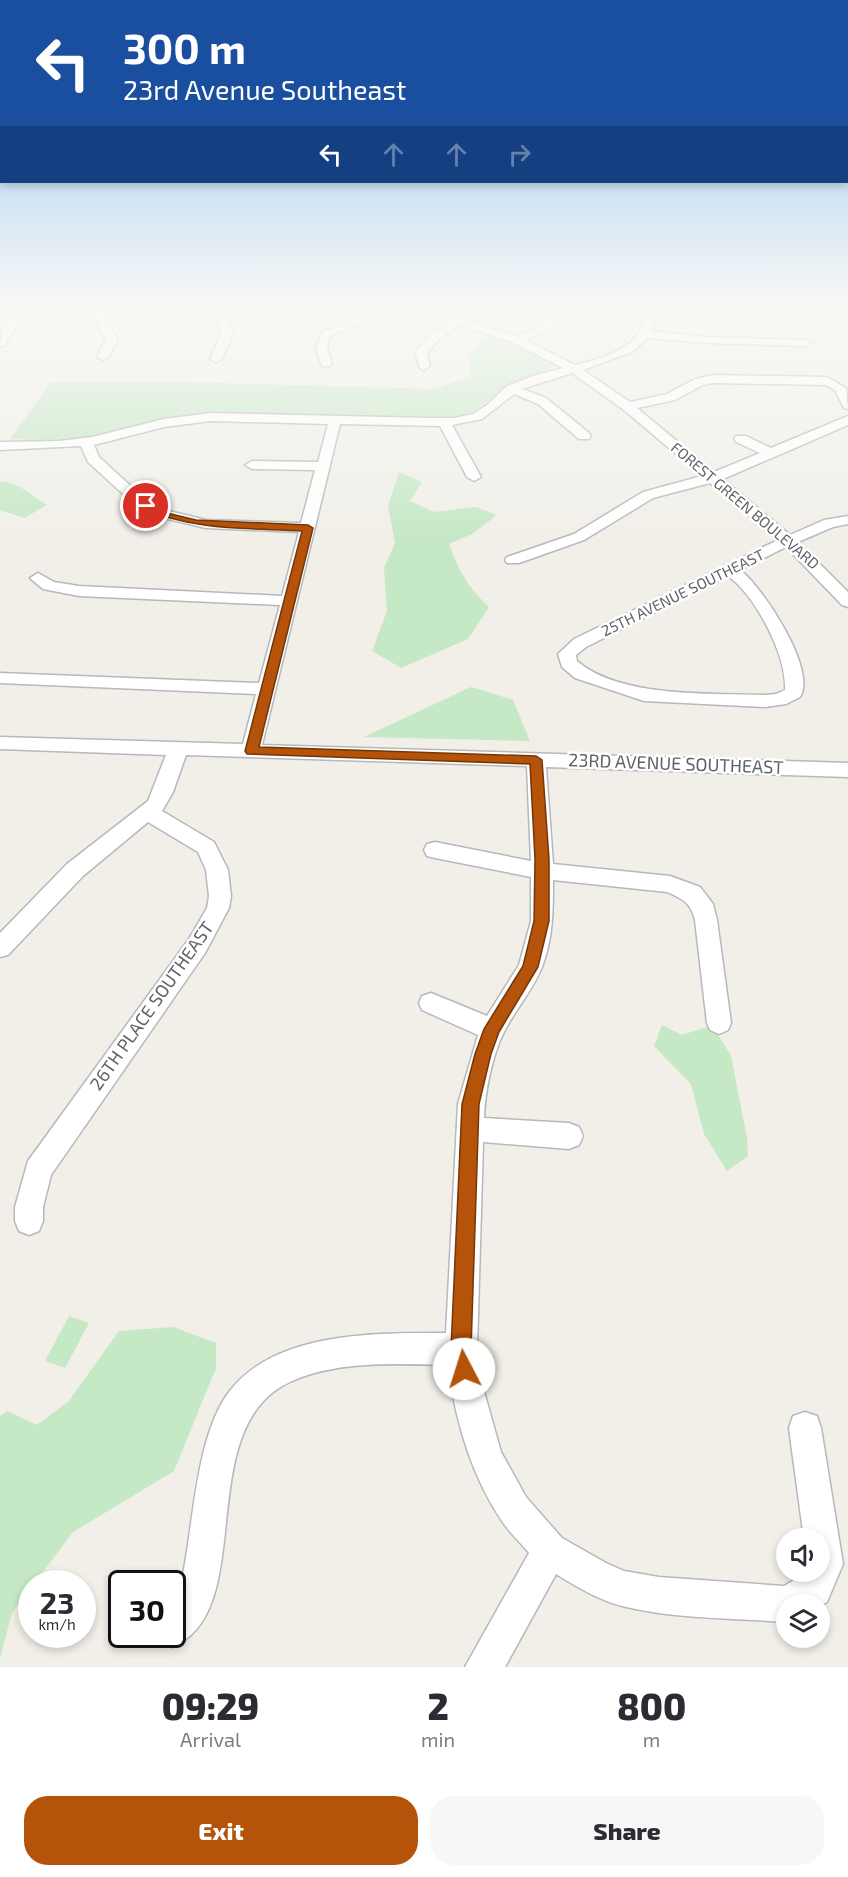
<!DOCTYPE html>
<html lang="en">
<head>
<meta charset="utf-8">
<style>
  :root { --surface:#fff; --page:#f7f7f7; --text:#2b2b33; --muted:#7c7c81; --accent:#b45309 }
  body { margin:0; font-family:"Exo 2",sans-serif; background:var(--page); color:var(--text); height:100vh; display:flex; flex-direction:column; font-size:22px; white-space:nowrap }
  * { box-sizing:border-box; margin:0 }
  p { font-size:20px; color:var(--muted) }
  .icon { flex:none; width:33px; height:33px; fill:none; stroke:currentColor; stroke-width:2; stroke-linecap:round; stroke-linejoin:round }
  .map { position:relative; height:1667px; overflow:hidden }
  .side { display:flex; flex-direction:column; background:var(--surface); flex:1 }
  .side>* { flex:none }
  .banner { position:absolute; left:0px; top:0px; width:849px; height:183px; box-shadow:0 3px 9px #0003; background:#1a4fa0; color:#fff; overflow:hidden }
  .controls { position:absolute; left:776px; top:1528px; display:grid; gap:12px }
  .controls a { display:grid; place-items:center; width:54px; height:54px; border-radius:50%; background:var(--surface); box-shadow:0 3px 9px #0003; font-size:30px }
  .speed { position:absolute; left:18px; top:1570px; display:flex; gap:12px; font-size:30px; font-weight:700; text-align:center }
  .speed>* { display:grid; place-content:center; width:78px; height:78px; border-radius:50%; background:var(--surface); box-shadow:0 3px 9px #0003; line-height:1 }
  .speed small { font-size:15px; font-weight:400 }
  .speed .limit { border:3px solid #111; border-radius:9px; background:#fff; color:#111 }
  .pin { position:absolute; display:grid; place-items:center; width:51px; height:51px; color:#fff; margin:-26px; border:3px solid #fff; border-radius:50%; box-shadow:0 2px 6px #0007 }
  .me { position:absolute; width:66px; margin:-33px; rotate:355deg; stroke-linejoin:round; filter:drop-shadow(0 0 4px #0008) }
  .turn { display:flex; align-items:center; gap:21px; height:126px; padding:0 24px; font-size:27px }
  .turn .icon { width:78px; height:78px; stroke-width:2.5 }
  .turn b { display:block; font-size:42px; line-height:51px }
  .lanes { display:flex; align-items:center; height:57px; padding:0 24px; background:#0003; justify-content:center; gap:30px; direction:ltr }
  .lanes .off { opacity:.35 }
  .eta { display:flex; justify-content:space-evenly; align-items:center; height:102px; text-align:center }
  .eta b { font-size:36px; font-weight:800; line-height:42px }
  .button { display:flex; gap:12px; margin-top:auto; padding:12px 24px }
  .button a { flex:1; height:69px; border-radius:24px; background:var(--accent); color:#fff; font-size:24px; font-weight:800; line-height:69px; text-align:center }
  .button a+a { background:var(--page); color:var(--text) }
  .map>svg:first-child { display:block }
</style>
</head>
<body>
<div class="map">
<svg width="848" height="1667" viewBox="0 0 848 1667">
  <rect width="100%" height="100%" fill="#f1efe8"/>
  <!-- green -->
  <g fill="#c5e8c5">
    <polygon points="488,335 537,355 556,366 511,384 475,411 452,418 211,414 116,434 71,441 10,439 51,382 186,382 435,389 470,376 471,363 467,355"/>
    <path d="M399,472L422,482L410,501L434,512L476,507L497,515L472,534L449,544C459,572 468,587 489,607L468,639L401,668L372,651L387,611L384,568L395,543L388,506Z"/>
    <polygon points="4,481 20,487 47,505 24,518 0,510 0,482"/>
    <polygon points="471,687 513,700 530,741 364,737"/>
    <polygon points="662,1025 682,1035 712,1025 731,1056 747,1138 748,1156 727,1171 704,1134 691,1084 654,1046"/>
    <polygon points="69,1316 89,1323 65,1368 45,1361"/>
    <polygon points="173,1327 216,1343 216,1368 174,1471 73,1532 12,1613 0,1658 0,1416 7,1411 37,1425 68,1402 119,1331"/>
  </g>
  <g fill="none" stroke-linecap="round" stroke-linejoin="round">
    <!-- minor casing -->
    <g stroke="#b5b8bc" stroke-width="3">
      <g id="minor">
        <path d="M14,310H24C16,322 12,335 4,346L0,347L3,326Z"/>
        <polygon points="94,310 104,310 106,322 118,339 109,357 103,360 97,357 106,339 96,322"/>
        <polygon points="215,310 225,310 233,334 222,359 216,362 210,359 221,334"/>
        <polygon points="364,310 375,310 363,322 330,336 327,349 332,364 330,366 322,366 316,349 322,332 355,318"/>
        <path d="M406,310H426L457,317L465,314L470,317L467,320L516,336L543,324L554,310H564L551,329L526,340L575,365C609,356 641,349 647,310H657L652,331L708,337L805,340L811,343L805,346L708,343L648,338L632,352L583,370L630,402L667,394L695,379L714,375L827,377L846,388L848,409L844,408L835,390L825,385L714,383L703,385L675,400L637,408L714,472L760,453L736,442L734,439L736,436H746L771,448L848,416V425L723,479L790,535L824,520L848,516V524L833,527L798,542L848,592V607L842,605L786,547L740,570C762,586 818,671 800,697L786,704L765,707L644,701L575,678L562,667L558,654L574,639L778,540L710,483L653,498L584,540L519,563H507L505,560L507,557L574,534L643,492L702,476L624,410L572,373L522,389L546,398L589,433L591,436L589,439H579L538,404L514,394L482,419L452,425L481,477L474,481L467,477L440,426L340,424L262,745L848,763V777L546,767L553,864L670,876L700,887L713,904L717,920L731,1023L728,1030L719,1034L710,1030L707,1023L695,920C691,903 683,899 667,892L553,880C553,910 553,939 542,967C533,990 515,1010 504,1032C492,1056 485,1091 484,1118L569,1123L579,1127L583,1136L579,1145L569,1149L483,1142L477,1349L483,1388L501,1452L526,1497L562,1538L606,1563L624,1571L659,1577L784,1586L801,1576L803,1572H819V1539H804L789,1428L793,1416L805,1412L817,1416L821,1428L843,1564L827,1602L819,1606L786,1605V1622C733,1618 678,1619 626,1607C602,1602 577,1587 556,1574L505,1667H465L529,1553C520,1542 509,1532 502,1521C471,1475 455,1419 448,1365C397,1364 337,1360 290,1382C190,1428 260,1611 172,1647L159,1642L156,1635H172C172,1625 171,1613 172,1603C173,1596 179,1589 181,1582C186,1563 188,1543 191,1523C197,1483 204,1425 229,1392C275,1331 377,1333 446,1333L458,1104L478,1035L422,1010L419,1003L422,996L431,993L487,1016L519,965L531,921V877L435,858L427,856L424,850L427,844L435,842L531,861L527,766L186,755L173,792L162,811L214,842L228,870L231,896L229,908L205,953L51,1175L43,1207V1221L39,1231L29,1235L19,1231L15,1221V1207L28,1161L189,939L207,908L209,896L206,870L198,852L148,822L83,876L8,955L0,957V933L67,864L148,801L166,755L0,749V737L243,744L256,694L0,683V673L259,683L280,605L79,596L43,589L30,578L38,573L54,582L79,586L282,596L299,532L206,528L155,516L135,505L88,462L81,446L0,450V442L59,441L92,437L164,419L210,413L429,418H454L473,414L487,405L507,386L533,376L563,368L512,342L460,325L439,339L427,353L430,366L424,370L420,368L415,353C424,339 435,330 450,322ZM210,421L328,424L318,462L252,461L245,465L252,469L315,470L301,523L206,520L165,510L145,499L99,457L94,445L164,427ZM728,576C756,596 787,656 785,690L776,694L765,695C710,693 620,698 577,661L576,655L586,647Z"/>
        <polygon points="734,310 787,310 787,311 782,314 739,313"/>
      </g>
    </g>
    <!-- minor -->
    <use href="#minor" fill="#fff" fill-rule="evenodd"/>
  </g>
  <!-- sky -->
  <linearGradient id="sky" x2="0" y2="1"><stop stop-color="#8fc3f1"/><stop offset="0.57" stop-color="#f9f8f5"/><stop offset="1" stop-color="#f9f8f5" stop-opacity="0"/></linearGradient>
  <rect width="848" height="543" fill="url(#sky)"/>
  <!-- route -->
  <path fill="#b45309" stroke="#753606" stroke-width="1.5" d="M146,503L171,514L196,520L308,525L313,528L259,747L536,756L542,760L549,859V921L538,967L499,1032L491,1054L479,1104L471,1349L474,1369L471,1376L464,1379L457,1376L451,1349L462,1104L475,1054L484,1029L523,966L534,921L535,859L530,764L247,754L245,751L302,531C248,528 193,531 143,508V504Z"/>
  <g text-anchor="middle" stroke-width="5" stroke-linejoin="round" paint-order="stroke">
    <!-- far-street labels -->
    <g font-size="15" fill="#5f6368" stroke="#fff">
      <text transform="translate(745 506) rotate(40)" y="5">FOREST GREEN BOULEVARD</text>
      <text transform="translate(683 593) rotate(-26)" y="5">25TH AVENUE SOUTHEAST</text>
    </g>
    <!-- street labels -->
    <g font-size="18" fill="#5f6368" stroke="#fff">
      <text transform="translate(676 764) rotate(2)" y="6">23RD AVENUE SOUTHEAST</text>
      <text transform="translate(152 1006) rotate(-55)" y="6">26TH PLACE SOUTHEAST</text>
    </g>
  </g>
</svg>
<div class="controls">
<a><svg class="icon" aria-label="sound" viewBox="0 0 24 24"><path d="M4 9h4l5-4v14l-5-4H4zM17 9q2 3 0 6"/></svg></a>
<a><svg class="icon" aria-label="layers" viewBox="0 0 24 24"><path d="M12 4l9 5-9 5-9-5zM3 14l9 5 9-5"/></svg></a>
</div>
<div class="speed"><div>23<small>km/h</small></div><div class="limit">30</div></div>
<div class="pin" style="left:146px;top:506px;background:#d93025"><svg class="icon" aria-label="arrive" viewBox="0 0 24 24"><path d="M6 21V4h12l-3 4 3 4H6"/></svg></div>
<svg class="me" style="left:464px;top:1369px" viewBox="-20 -20 40 40"><circle r="19" fill="#fff"/><path d="M0-13L10 11 0 6-10 11z" fill="#b45309"/></svg>
<div class="banner">
<div class="turn"><svg class="icon" aria-label="left" viewBox="0 0 24 24"><path d="M17 20v-9H6M10 6l-5 5 5 5"/></svg><div><b>300 m</b>23rd Avenue Southeast</div></div>
<div class="lanes"><svg class="icon" aria-label="left" viewBox="0 0 24 24"><path d="M17 20v-9H6M10 6l-5 5 5 5"/></svg><svg class="icon off" aria-label="ahead" viewBox="0 0 24 24"><path d="M12 20V5M6 11l6-6 6 6"/></svg><svg class="icon off" aria-label="ahead" viewBox="0 0 24 24"><path d="M12 20V5M6 11l6-6 6 6"/></svg><svg class="icon off" aria-label="right" viewBox="0 0 24 24"><path d="M7 20v-9h11M14 6l5 5-5 5"/></svg></div>
</div>
</div>
<section class="side">
<div class="eta">
<div><b>09:29</b><p>Arrival</p></div>
<div><b>2</b><p>min</p></div>
<div><b>800</b><p>m</p></div>
</div>
<div class="button"><a>Exit</a><a>Share</a></div>
</section>
</body>
</html>
